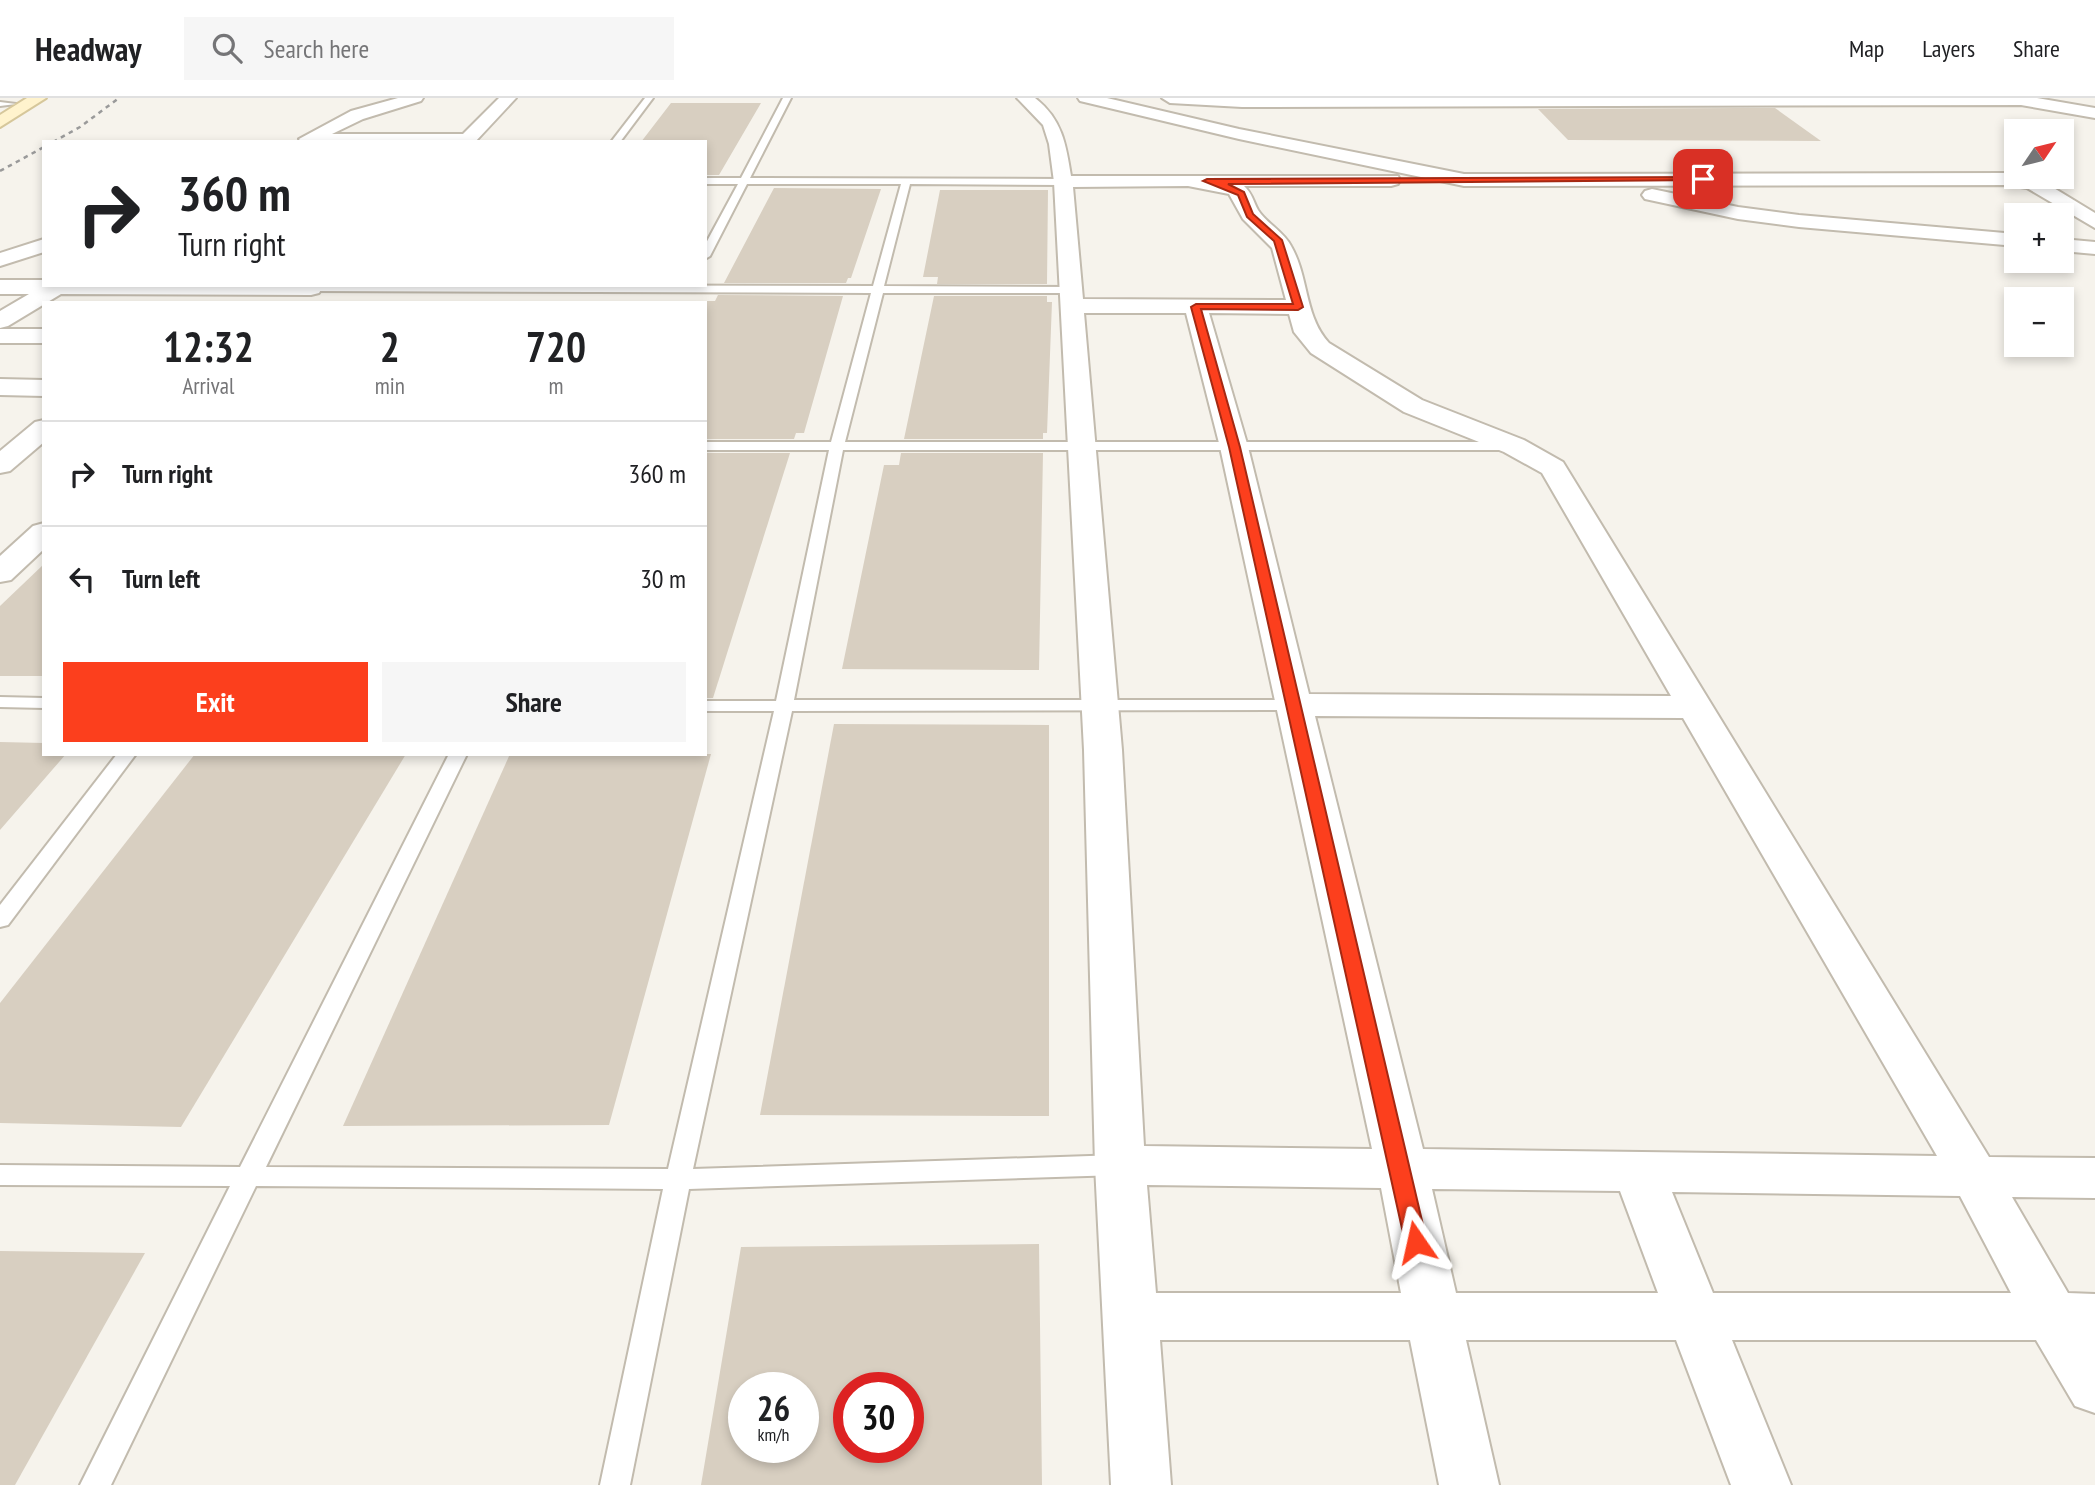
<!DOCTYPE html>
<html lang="en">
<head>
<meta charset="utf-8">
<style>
  :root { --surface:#fff; --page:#f6f6f6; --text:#202124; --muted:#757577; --line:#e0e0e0; --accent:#fc3f1d }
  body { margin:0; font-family:"PT Sans Narrow",sans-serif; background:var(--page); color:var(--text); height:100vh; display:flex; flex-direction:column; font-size:26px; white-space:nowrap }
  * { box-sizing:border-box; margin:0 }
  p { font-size:23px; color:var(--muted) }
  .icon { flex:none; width:38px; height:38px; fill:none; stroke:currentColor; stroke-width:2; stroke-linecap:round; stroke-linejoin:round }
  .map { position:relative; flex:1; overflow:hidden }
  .sheet { position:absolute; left:42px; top:203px; width:665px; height:455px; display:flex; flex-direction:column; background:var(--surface); border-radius:0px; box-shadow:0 4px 10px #0003 }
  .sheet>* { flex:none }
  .guide { position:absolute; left:42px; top:42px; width:665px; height:147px; border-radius:0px; box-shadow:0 4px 10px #0003; background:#fff; color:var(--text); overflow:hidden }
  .needle { width:46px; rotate:55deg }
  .fabs { position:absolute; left:2004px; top:21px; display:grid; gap:14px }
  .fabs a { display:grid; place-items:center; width:70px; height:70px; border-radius:0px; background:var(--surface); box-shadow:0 4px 10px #0003; font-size:35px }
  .speed { position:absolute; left:728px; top:1274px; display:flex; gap:14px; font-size:35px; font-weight:700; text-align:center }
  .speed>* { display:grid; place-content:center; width:91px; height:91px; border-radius:50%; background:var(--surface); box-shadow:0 4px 10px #0003; line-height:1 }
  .speed small { font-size:18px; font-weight:400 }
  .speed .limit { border:10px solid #d22; background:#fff; color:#111 }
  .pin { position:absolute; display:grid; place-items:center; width:60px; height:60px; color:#fff; margin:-30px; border-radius:14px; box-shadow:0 4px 10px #0006 }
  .me { position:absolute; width:77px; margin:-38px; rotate:349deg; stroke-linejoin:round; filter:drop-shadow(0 0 5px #0008) }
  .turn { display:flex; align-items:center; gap:24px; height:147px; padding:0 21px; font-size:32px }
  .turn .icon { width:91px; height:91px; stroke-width:2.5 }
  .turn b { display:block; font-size:49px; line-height:60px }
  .eta { display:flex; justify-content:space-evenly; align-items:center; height:119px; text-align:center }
  .eta b { font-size:42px; font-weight:700; line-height:49px }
  .cta { display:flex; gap:14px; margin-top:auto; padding:14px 21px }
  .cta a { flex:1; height:80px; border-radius:0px; background:var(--accent); color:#fff; font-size:28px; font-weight:700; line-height:80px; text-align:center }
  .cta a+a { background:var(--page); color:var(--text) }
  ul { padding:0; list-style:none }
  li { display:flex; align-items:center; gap:21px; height:105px; padding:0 21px; border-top:2px solid var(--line) }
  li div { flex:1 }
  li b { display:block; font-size:26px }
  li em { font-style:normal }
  header { display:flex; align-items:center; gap:42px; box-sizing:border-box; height:98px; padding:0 35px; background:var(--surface); border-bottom:2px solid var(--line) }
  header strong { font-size:33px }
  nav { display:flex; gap:38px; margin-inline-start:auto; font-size:24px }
  .search { width:490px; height:63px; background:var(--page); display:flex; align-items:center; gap:18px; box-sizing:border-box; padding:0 24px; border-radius:0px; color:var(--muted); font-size:26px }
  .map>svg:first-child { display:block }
</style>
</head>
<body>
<header>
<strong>Headway</strong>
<div class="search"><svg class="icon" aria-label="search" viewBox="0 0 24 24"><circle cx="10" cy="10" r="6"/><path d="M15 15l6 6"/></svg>Search here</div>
<nav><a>Map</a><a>Layers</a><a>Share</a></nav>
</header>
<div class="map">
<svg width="2095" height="1387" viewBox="0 0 2095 1387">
  <rect width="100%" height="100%" fill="#f6f3ec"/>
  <!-- building -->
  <g fill="#d8cfc1" fill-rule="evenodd">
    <polygon points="671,5 761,5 719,77 705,77 705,44 641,44"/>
    <polygon points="1737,10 1775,10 1821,43 1568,42 1538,11"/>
    <polygon points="774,90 881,91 851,180 848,180 846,185 724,185"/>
    <polygon points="940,92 1048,92 1047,186 937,186 938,179 923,179"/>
    <polygon points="718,197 843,198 804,335 796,335 794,341 705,341 705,203 715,203"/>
    <polygon points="934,198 1047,198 1047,204 1052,204 1047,335 1043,335 1043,341 904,341"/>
    <polygon points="705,355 790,355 713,600 705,600"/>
    <polygon points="901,355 1043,355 1039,572 842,571 884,367 899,367"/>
    <polygon points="44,466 44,578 0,578 0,508"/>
    <polygon points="834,626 1049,627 1049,1018 760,1017"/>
    <polygon points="0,644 44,645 44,656 66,656 0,732"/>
    <polygon points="195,656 406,656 181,1029 0,1025 0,905"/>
    <polygon points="510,656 711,656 609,1027 343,1028"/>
    <path d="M1039,1146L1042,1387H701L741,1149ZM744,1290H803V1349H744ZM849,1290H908V1349H849Z"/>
    <polygon points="0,1153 145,1155 15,1387 0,1387"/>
  </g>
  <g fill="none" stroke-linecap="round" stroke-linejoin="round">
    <!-- lane casing -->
    <g stroke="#c2bbae" stroke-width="4">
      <g id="lane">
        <polygon points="645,0 653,0 620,44 611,44"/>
        <polygon points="783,0 791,0 750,80 1063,81 1068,84 1063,87 910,86 884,188 1070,189 1076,192 1070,195 883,195 845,344 1513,344 1520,348 1513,352 843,352 794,602 1292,602 1301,607 1292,612 792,613 693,1071 1119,1057 1128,1060 1132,1067 1128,1074 1119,1077 689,1091 630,1387 600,1387 663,1091 256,1088 111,1387 80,1387 230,1088 0,1087 0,1067 240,1069 449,656 467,656 266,1069 668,1071 774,613 705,613 705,603 776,603 829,352 705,352 705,344 831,344 871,195 311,193 305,190 309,187 873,188 901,86 747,86 710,158 705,161 705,147 738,86 705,86 705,80 741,80"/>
        <polygon points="0,4 16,6 0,8"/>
        <polygon points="0,599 44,600 44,610 0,609"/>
        <polygon points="117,656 136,656 8,827 0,829 0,807"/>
      </g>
    </g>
    <!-- street casing -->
    <g stroke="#c2bbae" stroke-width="4">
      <g id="street">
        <polygon points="398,0 423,0 421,3 363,21 332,36 463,36 499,0 516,0 475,44 301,44 299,41 351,13"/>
        <path d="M1017,0H1035C1062,21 1066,46 1071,78H1398L1400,82L1398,86L1391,88H1244C1252,95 1253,103 1258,112C1266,125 1283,133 1291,148C1309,179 1304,218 1329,245L1422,302L1524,342L1563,364L1989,1059L2095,1060V1100L2012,1099L2068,1195L2095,1196V1315L2075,1308L2036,1242H1732L1791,1387H1731L1676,1242H1466L1499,1387H1439L1410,1242H1160L1171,1387H1111L1095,1067L1084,652L1054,84L1049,46L1043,27ZM1188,88L1229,96L1243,121L1272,150L1286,202L1083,201L1073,89ZM1084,215H1186L1220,349L1372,1051L1144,1048L1122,652ZM1209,215L1289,216L1294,234L1311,255L1404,314L1504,354L1542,375L1671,598L1309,596L1248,349ZM1315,618L1683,620L1937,1058L1423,1051ZM1147,1087L1381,1090L1401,1195H1156ZM1432,1091L1620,1093L1658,1195H1456ZM1672,1094L1960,1098L2011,1195H1713Z"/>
        <polygon points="1078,0 1107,0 1239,31 1464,76 2007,75 2039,81 2095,115 2095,130 2027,90 2007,87 1464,88 1239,41 1080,3"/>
        <polygon points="1162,0 2037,0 2095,10 2095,20 2021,7 1242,9 1170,5"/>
        <polygon points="1652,91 1738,109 1799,117 2016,136 2016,148 1799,129 1738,121 1645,101 1642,97 1645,93"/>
        <polygon points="44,141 44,154 0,168 0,155"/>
        <polygon points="2062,141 2095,144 2095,156 2062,153"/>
        <polygon points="0,182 44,182 44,187 320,187 322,190 319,195 311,197 61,196 8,228 0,230 0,213 29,196 0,196"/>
        <rect x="0" y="231" width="44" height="14"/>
        <polygon points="0,281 44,282 44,298 0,297"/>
        <polygon points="44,322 44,344 10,373 0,375 0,353 35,324"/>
        <polygon points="44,425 44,451 11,482 0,484 0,458 33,428"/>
      </g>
    </g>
    <!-- secondary casing -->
    <g stroke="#d6c79b" stroke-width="4">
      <polygon id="secondary" points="27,0 46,0 0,29 0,17"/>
    </g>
    <!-- lane -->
    <use href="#lane" fill="#fff" fill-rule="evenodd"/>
    <!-- street -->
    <use href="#street" fill="#fff" fill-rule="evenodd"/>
    <!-- secondary -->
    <use href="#secondary" fill="#fff3cd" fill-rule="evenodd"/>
    <!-- rail -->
    <g stroke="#9a9a9a" stroke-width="2.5" stroke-dasharray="4.5 4.5" stroke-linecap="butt">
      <polyline points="53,44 80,29 119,0"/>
      <polyline points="0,73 44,49"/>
    </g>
  </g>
  <!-- route -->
  <polygon fill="#fc3f1d" stroke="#a42913" stroke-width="2" points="1703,79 1705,82 1228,86 1244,94 1253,116 1282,142 1303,209 1298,212 1201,211 1240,349 1427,1144 1424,1150 1416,1153 1409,1150 1405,1144 1229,349 1191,209 1196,206 1293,206 1274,143 1247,119 1238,97 1203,83 1207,81"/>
</svg>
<div class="fabs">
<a><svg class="needle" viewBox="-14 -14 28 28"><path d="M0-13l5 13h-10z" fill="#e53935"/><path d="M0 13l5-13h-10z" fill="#757577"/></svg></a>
<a>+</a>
<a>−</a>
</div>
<div class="speed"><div>26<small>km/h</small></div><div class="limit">30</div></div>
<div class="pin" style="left:1703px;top:81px;background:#d93025"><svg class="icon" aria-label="arrive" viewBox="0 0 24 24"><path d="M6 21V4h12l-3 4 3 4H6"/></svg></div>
<svg class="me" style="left:1416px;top:1144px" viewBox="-20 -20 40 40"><path d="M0-17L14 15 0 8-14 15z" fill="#fc3f1d" stroke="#fff" stroke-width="4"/></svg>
<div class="guide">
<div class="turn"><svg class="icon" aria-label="right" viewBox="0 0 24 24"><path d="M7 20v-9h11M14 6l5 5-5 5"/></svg><div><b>360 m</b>Turn right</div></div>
</div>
<section class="sheet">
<div class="eta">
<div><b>12:32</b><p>Arrival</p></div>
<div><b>2</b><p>min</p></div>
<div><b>720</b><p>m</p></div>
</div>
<ul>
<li><svg class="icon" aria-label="right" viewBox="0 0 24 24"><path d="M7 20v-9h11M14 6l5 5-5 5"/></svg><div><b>Turn right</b></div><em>360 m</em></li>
<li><svg class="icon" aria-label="left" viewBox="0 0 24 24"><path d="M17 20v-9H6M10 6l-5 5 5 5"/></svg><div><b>Turn left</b></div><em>30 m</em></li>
</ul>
<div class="cta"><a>Exit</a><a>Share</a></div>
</section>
</div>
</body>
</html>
